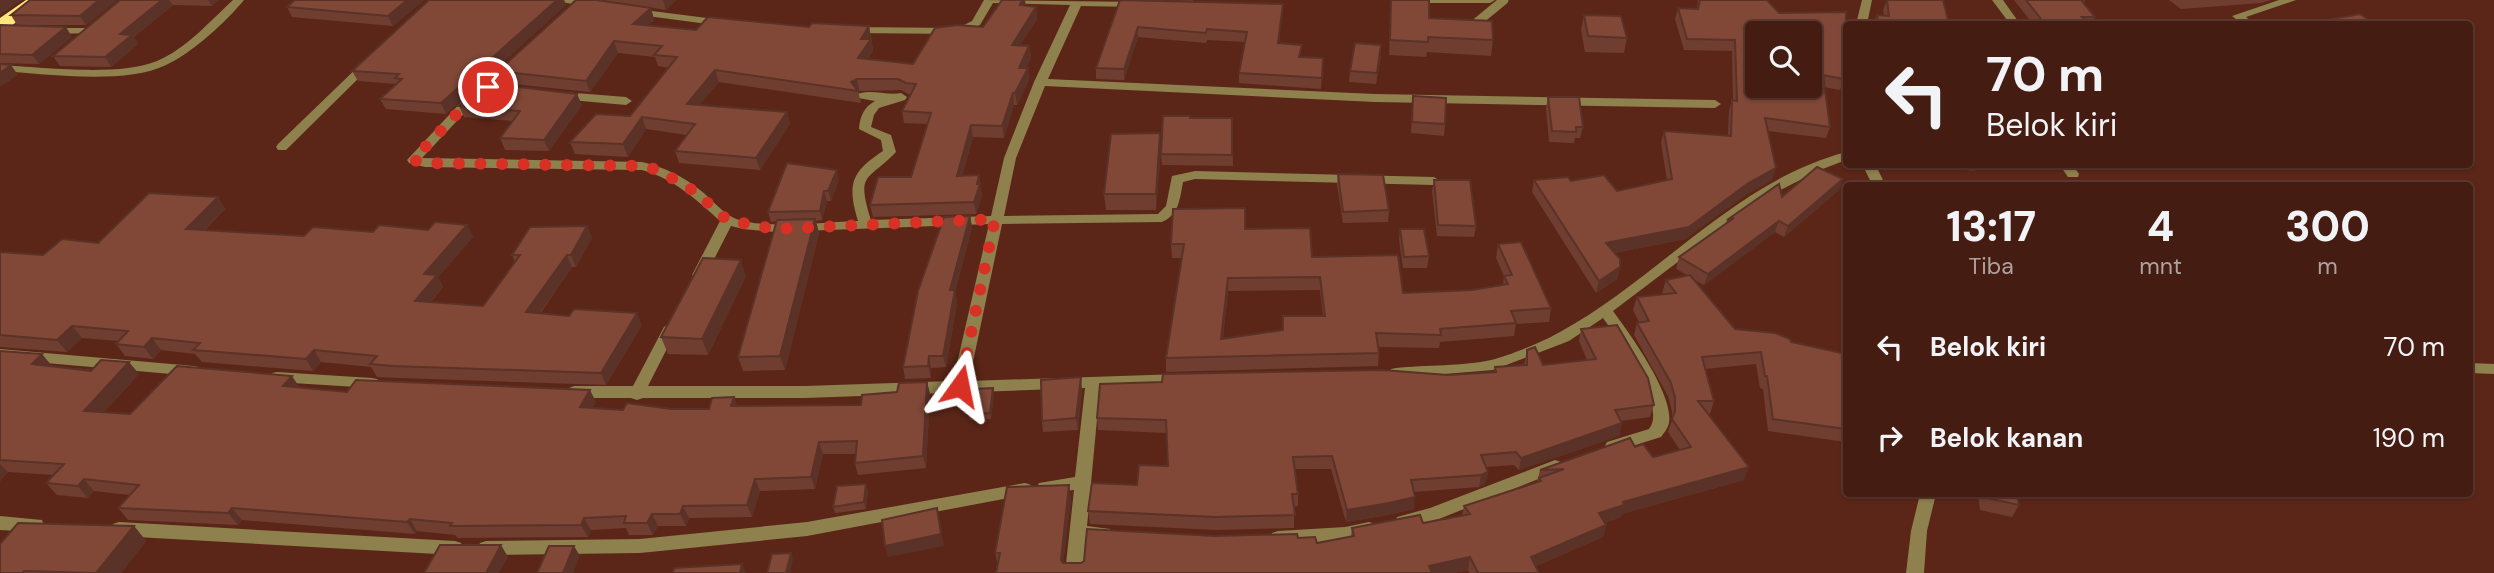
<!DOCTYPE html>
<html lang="id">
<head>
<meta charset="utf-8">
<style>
  :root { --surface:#441c11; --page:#4e291f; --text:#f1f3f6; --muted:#afa19f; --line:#5c3a31 }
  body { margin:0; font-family:"DM Sans",sans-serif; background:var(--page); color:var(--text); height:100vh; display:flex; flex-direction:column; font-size:26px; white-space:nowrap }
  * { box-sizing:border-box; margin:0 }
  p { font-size:23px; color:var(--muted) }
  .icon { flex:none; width:38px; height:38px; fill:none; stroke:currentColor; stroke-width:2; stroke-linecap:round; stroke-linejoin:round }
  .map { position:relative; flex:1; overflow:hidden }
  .details { position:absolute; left:1843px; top:182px; width:630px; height:315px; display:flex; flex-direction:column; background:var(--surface); border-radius:7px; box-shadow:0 2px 5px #0004,0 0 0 2px var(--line) }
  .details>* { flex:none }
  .hud { position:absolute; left:1843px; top:21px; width:630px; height:147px; border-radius:7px; box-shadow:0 2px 5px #0004,0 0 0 2px var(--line); background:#441c11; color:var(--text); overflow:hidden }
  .controls { position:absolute; left:1745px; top:21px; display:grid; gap:14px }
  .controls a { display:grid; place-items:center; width:77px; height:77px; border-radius:7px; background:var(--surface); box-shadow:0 2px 5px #0004,0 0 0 2px var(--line); font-size:35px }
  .pin { position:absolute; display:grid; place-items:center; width:60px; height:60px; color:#fff; margin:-30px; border:4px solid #fff; border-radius:50%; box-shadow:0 2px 7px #0007 }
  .me { position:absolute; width:77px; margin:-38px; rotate:12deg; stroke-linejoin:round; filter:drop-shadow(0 0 5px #0008) }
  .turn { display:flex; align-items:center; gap:24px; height:147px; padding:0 28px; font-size:32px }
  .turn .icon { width:91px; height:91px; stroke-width:2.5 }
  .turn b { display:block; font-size:49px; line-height:60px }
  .eta { display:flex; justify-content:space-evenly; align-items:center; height:119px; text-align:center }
  .eta b { font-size:42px; font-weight:800; line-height:49px }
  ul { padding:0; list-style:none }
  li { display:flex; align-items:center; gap:21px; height:91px; padding:0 28px }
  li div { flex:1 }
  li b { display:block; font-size:26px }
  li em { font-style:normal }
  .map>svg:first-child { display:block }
</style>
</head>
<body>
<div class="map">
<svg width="2494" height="573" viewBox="0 0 2494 573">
  <rect width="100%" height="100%" fill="#5b2617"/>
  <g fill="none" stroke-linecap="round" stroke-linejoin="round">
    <!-- lane -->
    <polyline stroke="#8e814d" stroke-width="9" points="1476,23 1504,0"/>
    <!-- street -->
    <g fill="#8e814d" fill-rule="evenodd">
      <polygon points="121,0 133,0 94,33 50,34 44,31 50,28 87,28"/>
      <path d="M233,0H244C226,22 192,53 166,65C125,85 46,74 0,71V65C41,67 119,77 157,61C186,49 210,21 233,0Z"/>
      <polygon points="561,0 583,0 597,5 592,8 562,2"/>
      <path d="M984,0L1142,2V6L1138,7L1081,6L1048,79L1375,94L1715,100L1721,104L1715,108L1375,102L1045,86L1016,158L1004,216L1158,214L1166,206L1172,176L1195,171L1434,177L1440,181L1434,185L1195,179L1183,182C1180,198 1179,215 1162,222L1002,224L969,381L1180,374L1185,375L1188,379L1185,383L1180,384L1100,387L1087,526L1110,529L1112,534L1110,539L1104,541L1086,539L1083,573H1065L1074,490L1045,493L1039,491L1037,487L1039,483L1075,477L1085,388L805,398H643L637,400L631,398H574L569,396L566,392L569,388L574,386H633L664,327L671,322L678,327L648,386H805L953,381L989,224L775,232L743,229L731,226L706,275L699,280L692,275L720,221C697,200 673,178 642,170L425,167L409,163L407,160L464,99L509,61H517V65L472,105L422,158L642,162C663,167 683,176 700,190C711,198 721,212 734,218C761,230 827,222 858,221C847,184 851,172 883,151L881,140L859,129C860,116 864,107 875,101L858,98L856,95C867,88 887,96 901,93L907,97L905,100L879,108L874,115L871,127L891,135L896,152C867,182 856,172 871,220L991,216L1004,158L1034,82L1070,5L993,3L980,25L960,34L852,33L846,30L852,27L958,28L972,21Z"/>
      <polygon points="1409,0 1495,0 1490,3 1414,3"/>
      <polygon points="1862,0 1872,0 1867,24 1856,24"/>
      <polygon points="1992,0 2003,0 2020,24 2010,24"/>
      <polygon points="2279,0 2296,0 2246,17 2254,24 2242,24 2232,16"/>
      <polygon points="636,9 723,20 729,23 723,26 632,14 632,10"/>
      <polygon points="368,60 374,63 372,65 286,150 278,150 276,147 278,144 364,61"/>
      <polygon points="563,92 626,97 632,101 626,105 559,99 559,93"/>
      <path d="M1846,152V160L1820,170L1757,202L1613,311C1630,334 1674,395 1669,423C1668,428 1664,433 1661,437L1613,452L1607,450L1605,446L1607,442L1649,429C1668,406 1617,338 1603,318L1569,341L1493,370L1396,378L1391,377L1389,373L1391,369L1396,368C1424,365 1465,366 1491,360C1508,356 1545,341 1560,332C1659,278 1734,182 1846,152Z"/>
      <polygon points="1862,164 1875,164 1886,186 1873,186"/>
      <polygon points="2059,164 2072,164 2079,174 2078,177 2068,177"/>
      <polygon points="0,349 194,366 199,367 201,371 199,375 194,376 0,359"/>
      <polygon points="2469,363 2494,364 2494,374 2469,373"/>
      <polygon points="277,372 372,378 377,379 380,383 377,387 372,388 277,382 272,381 269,377 272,373"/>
      <polygon points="1555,460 1561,462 1563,466 1561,470 1439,519 1403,529 1397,527 1395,522 1397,517 1430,508"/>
      <polygon points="1025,483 1031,485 1033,489 1031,493 1025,495 807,536 640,553 486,555 480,553 478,548 480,543 486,541 640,539 807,522"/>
      <polygon points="1920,494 1936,494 1927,531 1924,573 1906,573 1911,531"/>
      <polygon points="0,516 42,520 44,525 42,530 36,532 0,530"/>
      <polygon points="119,522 455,541 461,543 463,548 461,553 455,555 119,536 113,534 111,529 113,524"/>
      <polygon points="1369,522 1375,524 1377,529 1375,534 1345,541 1278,545 1272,543 1270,538 1272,533 1278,531 1345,527"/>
    </g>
    <!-- highway -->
    <polygon fill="#ffe67c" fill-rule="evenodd" points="26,0 45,0 6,30 0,31 0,18"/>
  </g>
  <!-- wall -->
  <g fill="#6f3e30" fill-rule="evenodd">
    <polygon points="117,0 86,25 17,25 11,15"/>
    <polygon points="120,0 219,0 212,6 173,5 134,37 138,44 111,67 60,66 53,56"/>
    <polygon points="424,0 393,26 292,17 287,7"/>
    <polygon points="429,0 564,0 566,5 446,114 386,109 380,99 396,84 358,81 352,71"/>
    <polygon points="602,0 676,0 666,10"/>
    <polygon points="1120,0 1282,15 1279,43 1301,57 1323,58 1321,89 1239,83 1239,73 1245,42 1207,40 1206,43 1138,37 1124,80 1096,79 1096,68"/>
    <polygon points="1158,0 1193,0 1193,1"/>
    <polygon points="1391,0 1429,18 1493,40 1491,56 1427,52 1426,57 1389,55"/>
    <polygon points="1698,0 1767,0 1844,79 1840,90 1824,87 1830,127 1826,138 1768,131 1772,180 1744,196 1685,239 1615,253 1620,267 1617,279 1596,293 1532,192 1534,180 1571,181 1617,191 1667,180 1661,143 1664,131 1728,136 1729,111 1732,100 1733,100 1732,51 1684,50 1675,19 1678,8 1697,9"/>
    <polygon points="1887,0 1949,24 1873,24 1877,15 1884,15 1883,10"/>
    <polygon points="2014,0 2085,0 2084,3 2095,17 2091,24 2033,24"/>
    <polygon points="2169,0 2271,0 2261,3 2181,9"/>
    <polygon points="1026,6 1036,7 1037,19 1020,45 1029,46 1031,58 1026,68 1028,68 1029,80 1017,105 1014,105 1004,138 973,137 962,176 979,175 982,196 976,214 873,217 870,205 911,177 927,124 904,123 902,111 910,95 901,90 859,91 858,91 861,103 719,82 699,105 787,112 790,124 760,170 679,163 675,151 687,135 646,129 628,157 575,154 570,142 630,116 669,68 658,66 655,57 618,53 590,92 503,83 498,71 651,8 654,20 648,25 696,30 869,26 873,51 868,59 913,64"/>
    <polygon points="1584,15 1627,38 1624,53 1585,52 1581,30"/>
    <polygon points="0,25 72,37 39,64 0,63"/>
    <polygon points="1381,56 1376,84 1349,82 1350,71"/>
    <polygon points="1413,96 1445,124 1444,136 1411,133"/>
    <polygon points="1548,97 1583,127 1580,138 1575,138 1574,143 1549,142 1546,108"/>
    <polygon points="582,105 549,151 505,150 500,138 512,121 464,117 459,106"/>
    <polygon points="1190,118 1232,118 1233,166 1162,165 1161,154"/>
    <polygon points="1161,149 1156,210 1106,210 1104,194"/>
    <polygon points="1902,164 1978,164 1975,171"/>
    <polygon points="1338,174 1389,210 1388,222 1343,223 1337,185"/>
    <polygon points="1843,179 1839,190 1784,237 1775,232 1704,285 1693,279 1735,329 1846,354 1846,442 1768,431 1763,389 1760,388 1756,364 1705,369 1714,401 1710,414 1708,414 1744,480 1622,514 1621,517 1605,523 1606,525 1603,537 1536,566 1539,573 1469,573 1468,570 1453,573 996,573 998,565 995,553 1071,498 1063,563 1081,563 1215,536 1298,538 1317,543 1351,537 1352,528 1423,523 1462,516 1464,506 1537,482 1540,470 1635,447 1653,457 1680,450 1668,432 1672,420 1672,411 1668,396 1634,335 1637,323 1639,322 1633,310 1637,297 1664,294 1662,293 1666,280 1687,275 1676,269 1679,257 1725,224 1727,220 1782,197"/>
    <polygon points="839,180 831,201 827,201 822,220 816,221 819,233 785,370 743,371 738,357 777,221 771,222 768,212"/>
    <polygon points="1434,180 1476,226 1474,237 1437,236 1432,191"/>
    <polygon points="218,197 225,209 205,230 304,236 428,230 467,225 473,237 438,277 443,287 431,302 483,306 515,262 512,255 587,226 592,238 576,267 572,267 540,314 642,325 606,385 400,378 377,377 371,367 321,362 313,371 202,362 195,354 161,350 153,359 125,356 116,344 119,341 82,338 67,352 0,347 0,252 43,255 98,243"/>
    <polygon points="970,216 972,227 955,292 957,302 946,367 931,368 931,378 905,379 903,367"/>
    <path d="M1245,229L1403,293L1472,290L1503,285L1504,276L1496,258L1498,244L1551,308L1549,322L1516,324L1514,336L1440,342L1439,348L1378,347L1379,353L1378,366L1166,372V358L1182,258H1172L1171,244ZM1320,290L1323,316L1283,330L1223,339L1228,291Z"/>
    <polygon points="1400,229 1429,256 1427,268 1403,268 1399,240"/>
    <polygon points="746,276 708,355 668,354 661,337"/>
    <polygon points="1581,329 1654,405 1650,417 1621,421 1622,423 1619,436 1519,470 1514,465 1486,467 1488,472 1485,484 1479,487 1414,492 1414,509 1387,515 1346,522 1331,469 1295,469 1298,494 1298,506 1294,507 1294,528 1217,530 1090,524 1088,511 1168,466 1167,433 1098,430 1097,418 1448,375 1494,372 1495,367 1524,365 1527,350 1543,365 1587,360 1579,341"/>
    <polygon points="0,351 51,366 139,374 104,412 130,414 300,388 347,392 596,402 592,408 623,410 709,409 734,397 737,406 861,405 927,382 930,394 926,468 858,475 855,463 856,454 823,454 815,489 760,491 752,517 689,518 686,526 658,526 653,535 629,535 626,528 591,530 588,537 458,538 455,535 417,531 415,534 242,520 238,525 128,520 118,508 130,495 94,491 88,498 57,495 46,483 54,475 8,472 0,481"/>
    <polygon points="993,388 994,394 991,419 970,420 969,414"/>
    <polygon points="1082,389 1078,430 1043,432 1042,421"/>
    <polygon points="868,491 866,509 835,513 833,507"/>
    <polygon points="1978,494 2017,494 2019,505 2012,517 1980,510"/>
    <polygon points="134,526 146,541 121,573 0,573"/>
  </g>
  <!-- shaded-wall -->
  <g fill="#5a3227">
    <polygon points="1,0 22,0 0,15 0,1"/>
    <polygon points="99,0 117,0 86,25 80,16"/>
    <polygon points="162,0 169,0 173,5 134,37 138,44 111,67 105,57 120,34"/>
    <polygon points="208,0 219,0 212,6"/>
    <polygon points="407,0 424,0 393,26 388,16"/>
    <polygon points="557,0 564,0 566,5 446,114 441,103"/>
    <polygon points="663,0 676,0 666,10"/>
    <polygon points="1022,0 1025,0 1026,7 1020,5"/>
    <polygon points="1036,7 1037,19 1013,56 1012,45"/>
    <polygon points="651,8 654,20 637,36 633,24"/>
    <polygon points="869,26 873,51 861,70 858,58 861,39"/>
    <polygon points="66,27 72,37 39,64 32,55"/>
    <polygon points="1138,27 1138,37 1124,80 1124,69"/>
    <polygon points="614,41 618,53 590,92 586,81"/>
    <polygon points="1029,46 1031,58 1020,79 1019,68"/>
    <polygon points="11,65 18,75 0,87 0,73"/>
    <polygon points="1028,68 1029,80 1017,105 1015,93"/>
    <polygon points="715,70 719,82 690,116 687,104"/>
    <polygon points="857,79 859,91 858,91 851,82"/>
    <polygon points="1013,93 1014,105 1004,138 1002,126"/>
    <polygon points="577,94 582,105 549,151 544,140"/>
    <polygon points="787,112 790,124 760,170 756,158"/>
    <polygon points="642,117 646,129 628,157 623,144"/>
    <polygon points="971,125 973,137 959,188 957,176"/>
    <polygon points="1160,133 1161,149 1156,210 1156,194"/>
    <polygon points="1776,168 1772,180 1744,196 1685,239 1604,255 1606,243 1747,184"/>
    <polygon points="837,170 839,180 831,201 828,191"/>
    <polygon points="979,175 982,196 976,214 974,202"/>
    <polygon points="1843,179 1839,190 1784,237 1788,226"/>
    <polygon points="824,191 827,201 822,220 820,211"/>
    <polygon points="218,197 225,209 194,240 186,229"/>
    <polygon points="970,216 972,227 955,292 957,302 946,367 943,356 950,290"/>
    <polygon points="815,219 819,233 785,370 780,356"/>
    <polygon points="1779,221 1775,232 1704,285 1708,274"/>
    <polygon points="467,225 473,237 438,277 443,287 421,313 415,301 424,274"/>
    <polygon points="587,226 592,238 576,267 571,255"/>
    <polygon points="567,255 572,267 532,324 526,312"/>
    <polygon points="741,260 746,276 708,355 702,339"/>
    <polygon points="1620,267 1617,279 1596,293 1599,281"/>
    <polygon points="1228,278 1228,291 1221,353 1221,339"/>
    <polygon points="637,313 642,325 606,385 601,373"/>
    <polygon points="72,326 82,338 67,352 57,340"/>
    <polygon points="152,338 161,350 153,359 144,347"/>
    <polygon points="314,350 321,362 313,371 306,359"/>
    <polygon points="42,354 52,366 32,364"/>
    <polygon points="929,356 931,368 931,378 928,366"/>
    <polygon points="129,362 139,374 94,423 84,411"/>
    <polygon points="292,376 300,388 283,386"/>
    <polygon points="1081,377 1082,389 1078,430 1076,418"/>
    <polygon points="927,382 930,394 926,468 923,456"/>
    <polygon points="993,388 994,394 991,419 990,413"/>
    <polygon points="590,390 596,402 586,419 580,407"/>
    <polygon points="734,397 738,409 731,406"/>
    <polygon points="1622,423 1619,436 1519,470 1521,458"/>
    <polygon points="819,442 823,454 815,489 811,477"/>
    <polygon points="0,464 8,472 0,481"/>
    <polygon points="1749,467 1744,480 1622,514 1621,517 1596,526 1599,513 1623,502"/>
    <polygon points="1488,472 1485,484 1479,487 1481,475"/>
    <polygon points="84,479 94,491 88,498 78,486"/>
    <polygon points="755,479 760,491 752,517 747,505"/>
    <polygon points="866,484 868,491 866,509 864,502"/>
    <polygon points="1069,485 1071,498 1062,573 1061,560"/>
    <polygon points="1415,497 1414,509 1387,515 1346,522 1347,510"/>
    <polygon points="683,506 689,518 686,526 680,514"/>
    <polygon points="232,508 242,520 238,525 228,513"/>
    <polygon points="937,508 944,546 888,557 885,546"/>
    <polygon points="652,514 658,526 653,535 647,523"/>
    <polygon points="584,518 591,530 588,537 581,525"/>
    <polygon points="410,519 417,531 415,534 407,522"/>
    <polygon points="1606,525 1603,537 1528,569 1531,557"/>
    <polygon points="134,526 146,541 121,573 96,573"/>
    <polygon points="501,545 508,557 499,573 486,573"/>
    <polygon points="574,546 580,556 573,573 563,573"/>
    <polygon points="791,553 793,559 790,573 786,573"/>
    <polygon points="1470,557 1468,570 1453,573 1428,573 1429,566"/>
    <polygon points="742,564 746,573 740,573"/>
  </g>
  <!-- building -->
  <g fill="#814838" stroke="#5a3227" stroke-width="2" fill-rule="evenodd">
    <polygon points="30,0 99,0 80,16 11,15"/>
    <polygon points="120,0 162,0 120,34 132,35 105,57 53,56"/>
    <polygon points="295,0 407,0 388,16 287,7"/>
    <polygon points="429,0 557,0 441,103 380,99 402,79 395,78 399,74 352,71"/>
    <polygon points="576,0 596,0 651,8 633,24 696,30 708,17 809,27 812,23 869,26 861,39 871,39 858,58 913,64 935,28 957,25 983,27 1002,0 1022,0 1020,5 1036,7 1012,45 1029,46 1019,68 1028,68 1015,93 1013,93 1002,126 971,125 957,176 979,175 977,184 980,184 974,202 870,205 878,177 911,177 931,113 902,111 916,84 906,83 898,79 857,79 851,82 858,91 715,70 687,104 787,112 756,158 675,151 695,124 642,117 623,144 570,142 596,114 630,116 677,57 654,55 662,46 614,41 586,81 498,71"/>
    <polygon points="1120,0 1283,4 1278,43 1302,45 1299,57 1323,58 1322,78 1239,73 1247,32 1207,29 1206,33 1138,27 1124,69 1096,68"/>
    <polygon points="1391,0 1429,0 1429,18 1492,21 1493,40 1428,37 1428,42 1390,40"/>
    <path d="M1700,0H1767L1779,13L1846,12L1844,79L1823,75L1830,127L1765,118L1776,168L1747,184L1689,227L1606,243L1620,259V267L1599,281L1534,180L1568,177L1571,181L1604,175L1617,191L1672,179L1664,131L1731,136L1732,100L1737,101L1735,40L1687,39L1678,8L1698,9ZM1757,33H1810V86H1757Z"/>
    <polygon points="1887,0 1943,0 1949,24 1879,24 1877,15 1889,16"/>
    <polygon points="2026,0 2085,0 2081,0 2095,17 2082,17 2091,24 2045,24"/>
    <polygon points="2360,14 2375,24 2304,24"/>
    <polygon points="1584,15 1621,16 1627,38 1588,36"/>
    <polygon points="0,25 66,27 32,55 0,54"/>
    <polygon points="1355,43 1381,45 1377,73 1350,71"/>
    <polygon points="0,64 11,65 0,73"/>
    <polygon points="486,83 577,94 544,140 500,138 520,111 459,106"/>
    <polygon points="1413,96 1446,98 1445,124 1412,122"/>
    <polygon points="1548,97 1579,97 1583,127 1576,127 1576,132 1552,131"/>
    <polygon points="1163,116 1190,116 1190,118 1232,118 1232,155 1161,154"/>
    <polygon points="1160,133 1156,194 1104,194 1111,134"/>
    <polygon points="787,163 837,170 828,191 824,191 820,211 768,212"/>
    <polygon points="1817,167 1843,179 1788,226 1779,221 1708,274 1679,257 1734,218 1727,220 1779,184 1782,197"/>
    <polygon points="1338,174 1383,175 1389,210 1343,212"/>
    <polygon points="1434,180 1470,180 1476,226 1438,225"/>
    <polygon points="149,193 218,197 186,229 304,236 313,227 373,232 379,225 428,230 435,222 467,225 424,274 437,275 415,301 483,306 520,255 512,255 530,227 587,226 571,255 567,255 526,312 569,316 574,309 637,313 601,373 393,366 370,364 377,356 314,350 306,359 193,350 200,343 152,338 144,347 116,344 128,331 72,326 57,340 0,335 0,252 43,255 62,239 98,243"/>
    <path d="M1245,208V229L1310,228L1312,257L1398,255L1403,293L1472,290L1508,284L1504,276L1512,275L1498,244L1521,242L1551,308L1511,311L1516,323L1440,329L1441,335L1376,333L1379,353L1166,358L1184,244H1171L1173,209ZM1320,277L1325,316H1283V330L1221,339L1228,278Z"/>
    <polygon points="970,216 950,290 955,290 943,356 929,356 928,366 903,367 918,291 944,217"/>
    <polygon points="815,219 780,356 738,357 777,220"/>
    <polygon points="1400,229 1424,229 1429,256 1404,257"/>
    <polygon points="703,258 741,260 702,339 661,337"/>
    <polygon points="1690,275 1735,329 1775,333 1790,339 1791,342 1846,354 1846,429 1773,419 1767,376 1765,376 1761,352 1702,357 1714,401 1698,401 1749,467 1623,502 1624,505 1599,513 1606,525 1531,557 1539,573 1478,573 1470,557 1429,566 1432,573 996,573 1000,553 995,553 1007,487 1069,485 1061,560 1063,563 1081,563 1084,561 1087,529 1215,536 1297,534 1298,538 1315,537 1317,543 1354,536 1352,528 1420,515 1423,523 1470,514 1464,506 1541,481 1539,478 1564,469 1540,470 1630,438 1635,447 1643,444 1653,457 1691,447 1672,419 1675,411 1675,398 1671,383 1637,323 1649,321 1637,297 1676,293 1666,280"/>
    <polygon points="1617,325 1648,378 1654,405 1615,410 1622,423 1521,458 1516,452 1481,455 1488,472 1481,475 1411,480 1415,497 1389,503 1347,510 1332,456 1293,457 1298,494 1292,494 1295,515 1216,517 1088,511 1092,483 1137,485 1139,465 1168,466 1166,420 1097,418 1100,384 1162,382 1163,374 1382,370 1448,375 1496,372 1495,367 1527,365 1527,350 1535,347 1543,365 1596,359 1581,329"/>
    <polygon points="0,351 42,354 32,364 91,371 101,360 129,362 84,411 130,414 177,366 292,376 283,386 347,392 356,380 590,390 580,407 623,410 627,403 671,409 709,409 712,398 734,397 731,406 861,405 862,395 897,392 899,383 927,382 923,456 855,463 857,441 819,442 811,477 755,479 747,505 683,506 680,514 652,514 647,523 624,523 626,516 584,518 581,525 450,526 452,523 410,519 407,522 232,508 228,513 118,508 139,485 84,479 78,486 46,483 64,464 0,460"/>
    <polygon points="1081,377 1076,418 1042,421 1041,380"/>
    <polygon points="993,388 990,413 969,414 972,389"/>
    <polygon points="866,484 864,502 833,507 837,486"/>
    <polygon points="1986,494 2017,494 2019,505 1987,498"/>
    <polygon points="937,508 941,534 885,546 882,520"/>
    <polygon points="18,523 134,526 96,573 24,571 22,573 0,573 0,544"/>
    <polygon points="440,545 501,545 486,573 424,573"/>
    <polygon points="549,546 574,546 563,573 537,573"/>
    <polygon points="791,553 786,573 767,573 772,554"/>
    <polygon points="742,564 740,573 673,573 674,568"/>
  </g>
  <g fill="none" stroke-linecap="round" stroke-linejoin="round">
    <!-- route -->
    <polyline stroke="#d93025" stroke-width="12" stroke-dasharray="0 21.6" points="488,87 468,102 413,160 425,163 642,166 658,170 694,191 727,220 775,229 995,219 960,386"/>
  </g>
</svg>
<div class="controls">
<a><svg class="icon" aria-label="search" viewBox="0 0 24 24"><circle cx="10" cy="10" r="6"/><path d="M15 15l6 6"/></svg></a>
</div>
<div class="pin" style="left:488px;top:87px;background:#d93025"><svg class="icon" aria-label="arrive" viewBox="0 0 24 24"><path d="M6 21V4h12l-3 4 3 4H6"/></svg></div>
<svg class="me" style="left:960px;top:386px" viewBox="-20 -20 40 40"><path d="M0-17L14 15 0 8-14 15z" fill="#d93025" stroke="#fff" stroke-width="4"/></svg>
<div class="hud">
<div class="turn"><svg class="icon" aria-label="left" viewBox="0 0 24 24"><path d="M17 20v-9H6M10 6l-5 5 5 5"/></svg><div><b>70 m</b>Belok kiri</div></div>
</div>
<section class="details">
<div class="eta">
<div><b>13:17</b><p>Tiba</p></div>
<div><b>4</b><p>mnt</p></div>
<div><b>300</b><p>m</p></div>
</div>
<ul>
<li><svg class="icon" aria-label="left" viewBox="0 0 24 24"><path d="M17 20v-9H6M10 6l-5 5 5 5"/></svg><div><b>Belok kiri</b></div><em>70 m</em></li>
<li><svg class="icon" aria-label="right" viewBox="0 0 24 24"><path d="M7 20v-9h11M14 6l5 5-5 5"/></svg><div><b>Belok kanan</b></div><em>190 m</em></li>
</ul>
</section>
</div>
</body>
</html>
